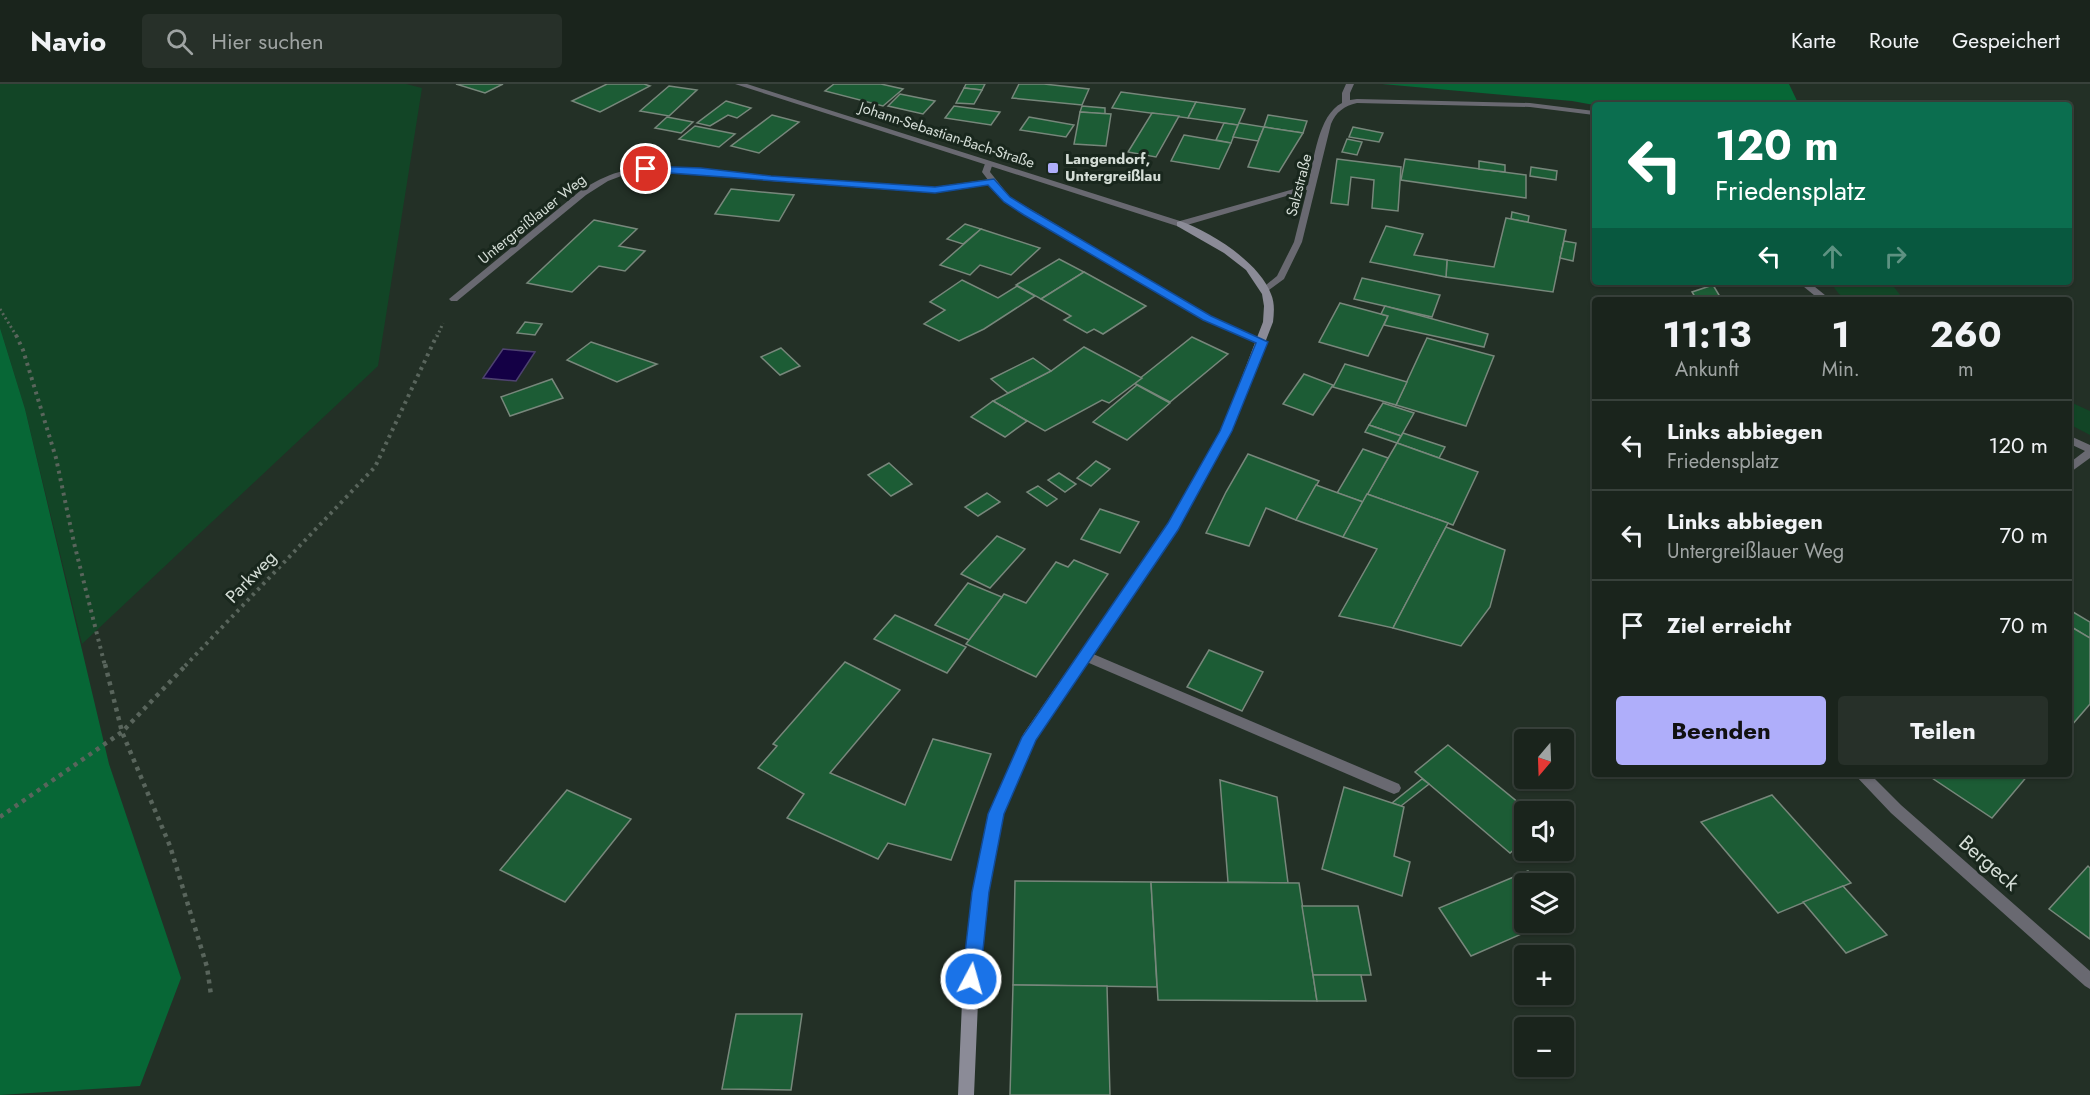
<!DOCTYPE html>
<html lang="de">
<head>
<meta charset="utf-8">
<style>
  :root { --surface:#1a241c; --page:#273029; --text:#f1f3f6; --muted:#9fa4a3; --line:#38413b; --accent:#afaefa }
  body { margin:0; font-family:Jost,sans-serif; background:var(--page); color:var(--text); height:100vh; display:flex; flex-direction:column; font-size:22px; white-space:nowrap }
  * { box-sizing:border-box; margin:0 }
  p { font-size:20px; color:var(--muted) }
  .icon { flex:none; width:33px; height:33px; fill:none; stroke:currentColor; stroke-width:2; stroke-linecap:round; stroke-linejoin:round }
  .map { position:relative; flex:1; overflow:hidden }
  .details { position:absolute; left:1592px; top:213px; width:480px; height:480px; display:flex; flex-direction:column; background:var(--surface); border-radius:6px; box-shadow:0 2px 4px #0004,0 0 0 2px var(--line) }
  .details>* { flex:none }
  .top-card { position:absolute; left:1592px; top:18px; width:480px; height:183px; border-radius:6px; box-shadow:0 2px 4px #0004,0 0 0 2px var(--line); background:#0b6e4f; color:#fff; overflow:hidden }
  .needle { width:39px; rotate:199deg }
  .buttons { position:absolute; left:1514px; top:645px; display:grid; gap:12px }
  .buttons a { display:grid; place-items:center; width:60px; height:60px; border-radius:6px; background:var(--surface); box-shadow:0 2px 4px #0004,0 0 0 2px var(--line); font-size:30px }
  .pin { position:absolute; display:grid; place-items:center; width:51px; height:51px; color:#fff; margin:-26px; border:3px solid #fff; border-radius:50%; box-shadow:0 2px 6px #0007 }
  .me { position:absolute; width:66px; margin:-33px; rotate:6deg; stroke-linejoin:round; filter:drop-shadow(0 0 4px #0008) }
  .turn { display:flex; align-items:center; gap:21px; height:126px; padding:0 24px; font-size:27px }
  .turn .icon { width:78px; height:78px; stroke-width:2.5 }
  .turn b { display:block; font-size:42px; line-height:51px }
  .lanes { display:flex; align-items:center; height:57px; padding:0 24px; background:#0003; justify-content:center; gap:30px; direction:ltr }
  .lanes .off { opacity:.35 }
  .eta { display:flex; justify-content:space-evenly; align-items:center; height:102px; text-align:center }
  .eta b { font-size:36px; font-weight:700; line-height:42px }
  .action { display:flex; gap:12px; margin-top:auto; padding:12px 24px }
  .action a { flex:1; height:69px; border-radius:6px; background:var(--accent); color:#111; font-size:24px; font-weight:700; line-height:69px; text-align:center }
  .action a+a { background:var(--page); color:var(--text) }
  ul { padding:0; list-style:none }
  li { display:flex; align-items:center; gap:18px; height:90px; padding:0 24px; border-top:2px solid var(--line) }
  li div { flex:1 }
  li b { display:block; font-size:22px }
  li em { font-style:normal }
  header { display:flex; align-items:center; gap:36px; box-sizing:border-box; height:84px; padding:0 30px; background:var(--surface); border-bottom:2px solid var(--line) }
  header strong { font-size:28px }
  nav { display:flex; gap:33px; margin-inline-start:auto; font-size:21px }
  .search { width:420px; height:54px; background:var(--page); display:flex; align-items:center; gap:15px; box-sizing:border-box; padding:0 21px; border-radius:6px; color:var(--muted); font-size:22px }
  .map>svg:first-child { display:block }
</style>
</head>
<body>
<header>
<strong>Navio</strong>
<div class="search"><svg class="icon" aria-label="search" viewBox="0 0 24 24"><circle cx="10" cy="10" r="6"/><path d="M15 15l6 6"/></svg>Hier suchen</div>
<nav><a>Karte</a><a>Route</a><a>Gespeichert</a></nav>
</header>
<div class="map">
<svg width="2090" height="1011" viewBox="0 0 2090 1011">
  <rect width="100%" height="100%" fill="#233026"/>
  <!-- green -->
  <g fill="#124526">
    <polygon points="0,0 406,0 422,4 378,282 82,560 25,325 0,244"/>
    <polygon points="1830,198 1890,198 1904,216 1849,216 1839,210"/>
    <polygon points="2068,317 2090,327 2090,351 2069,340"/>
  </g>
  <!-- forest -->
  <g fill="#076736">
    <polygon points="1382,0 1789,0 1799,21 1594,21 1572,17"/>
    <polygon points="0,244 25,325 109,680 181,894 140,1002 0,1011"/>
  </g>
  <!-- water -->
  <polygon fill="#140045" stroke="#4e4270" stroke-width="1.5" points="503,265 535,268 516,297 483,294"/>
  <!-- building -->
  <g fill="#1c5c35" stroke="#77877b" stroke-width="1.5">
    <polygon points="456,0 503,0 485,9"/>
    <polygon points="607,0 644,0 650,2 600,28 572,17"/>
    <polygon points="834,0 881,0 903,5 883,22 825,7"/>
    <polygon points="966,0 985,0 982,6 964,4"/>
    <polygon points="1019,0 1044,0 1089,5 1082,21 1012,14"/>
    <polygon points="669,2 697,6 669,32 640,27"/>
    <polygon points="964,4 982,6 974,20 956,19"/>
    <polygon points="1121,8 1196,18 1188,34 1112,24"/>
    <polygon points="900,10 935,17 923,30 888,22"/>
    <polygon points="726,17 751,24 737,34 728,31 710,42 697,39"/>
    <polygon points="1196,18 1245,25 1238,41 1188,34"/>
    <polygon points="954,22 1000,28 991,41 945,34"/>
    <polygon points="1082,22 1105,24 1105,30 1080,28"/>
    <polygon points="1080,28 1111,30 1106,62 1074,60"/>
    <polygon points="1152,29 1179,32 1156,73 1128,68"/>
    <polygon points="772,31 799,38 759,69 731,62"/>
    <polygon points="1268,31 1307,37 1303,49 1264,43"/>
    <polygon points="667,33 693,38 681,49 655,44"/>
    <polygon points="1029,33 1074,41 1066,53 1020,46"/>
    <polygon points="1224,39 1238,41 1231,59 1216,56"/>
    <polygon points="1239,39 1264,43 1258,57 1233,53"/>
    <polygon points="695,42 735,50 719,63 679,55"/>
    <polygon points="1264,43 1303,49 1279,88 1248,83"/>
    <polygon points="1353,43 1383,49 1379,58 1349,53"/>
    <polygon points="1184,51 1231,59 1219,85 1171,77"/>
    <polygon points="1347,55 1362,58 1357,71 1342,68"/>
    <polygon points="1337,75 1401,83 1398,127 1372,124 1374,96 1351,93 1348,121 1331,119"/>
    <polygon points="1405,75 1526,91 1526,114 1401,96"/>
    <polygon points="1479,77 1505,81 1505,88 1479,85"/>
    <polygon points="1531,83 1557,87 1556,96 1530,92"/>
    <polygon points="731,105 794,111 779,137 715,130"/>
    <polygon points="1512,128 1529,132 1528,138 1511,135"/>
    <polygon points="1506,134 1566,146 1553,208 1446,193 1447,176 1494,183"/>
    <polygon points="594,136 637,145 619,162 645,167 625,187 599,182 572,208 527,199"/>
    <polygon points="965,140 981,145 963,160 947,155"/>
    <polygon points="1386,142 1423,150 1414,171 1447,176 1446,193 1370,178"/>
    <polygon points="981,145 1040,164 1011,191 980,181 970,191 940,181"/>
    <polygon points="1564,157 1576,159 1573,177 1560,174"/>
    <polygon points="1059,175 1084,188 1041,215 1016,201"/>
    <polygon points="1084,188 1146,222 1103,250 1094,245 1087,249 1064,236 1071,232 1041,215"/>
    <polygon points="1362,194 1440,211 1432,233 1354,215"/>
    <polygon points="962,196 998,214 1017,202 1035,212 984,245 959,257 924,240 945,226 930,218"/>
    <polygon points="1713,201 1722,216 1697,216 1692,208"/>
    <polygon points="1340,219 1388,232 1368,272 1319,258"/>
    <polygon points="1385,222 1488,250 1484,263 1384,241 1388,232 1381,230"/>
    <polygon points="525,238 542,240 535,251 517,249"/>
    <polygon points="1192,253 1228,270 1170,318 1134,299"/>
    <polygon points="1427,254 1494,272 1466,342 1396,321"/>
    <polygon points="591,258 657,280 617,298 567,276"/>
    <polygon points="1084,263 1142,294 1109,319 1102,316 1045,347 993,317 1051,287"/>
    <polygon points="781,264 800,282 780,291 761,273"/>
    <polygon points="1033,274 1051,287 1008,309 991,295"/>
    <polygon points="1345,280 1407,298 1396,321 1333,303"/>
    <polygon points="1304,290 1333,301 1313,331 1283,320"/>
    <polygon points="552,295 563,314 510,332 501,313"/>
    <polygon points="1137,301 1170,319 1127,356 1093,338"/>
    <polygon points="993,317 1027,337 1005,353 971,333"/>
    <polygon points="1383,319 1414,329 1401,352 1369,341"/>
    <polygon points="1369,341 1401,352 1397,359 1365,348"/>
    <polygon points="1403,349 1445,363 1439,374 1397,359"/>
    <polygon points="1397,359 1478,388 1453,441 1367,410"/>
    <polygon points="1363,365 1388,374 1363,418 1337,409"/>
    <polygon points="1248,370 1319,397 1296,436 1266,424 1249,462 1206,449 1226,408"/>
    <polygon points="1096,377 1110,385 1091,402 1077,394"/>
    <polygon points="889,379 912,400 891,412 868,391"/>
    <polygon points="1059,389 1076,400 1065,408 1048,396"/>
    <polygon points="1316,401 1363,418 1343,453 1296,436"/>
    <polygon points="1038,402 1057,415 1047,422 1027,408"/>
    <polygon points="987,409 1000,418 978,432 965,423"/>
    <polygon points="1367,410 1448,439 1393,544 1339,532 1377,465 1343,453"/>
    <polygon points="1100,425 1139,438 1120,469 1081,455"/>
    <polygon points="1446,443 1505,466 1490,523 1461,562 1393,544"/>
    <polygon points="997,452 1025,465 990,504 961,490"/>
    <polygon points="1074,476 1108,490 1036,593 966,560 1004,510 1026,519 1056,478 1068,483"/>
    <polygon points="968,499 1002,513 969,556 935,541"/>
    <polygon points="2068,525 2090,538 2090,554 2068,541"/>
    <polygon points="895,531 966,563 947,589 874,555"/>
    <polygon points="2068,541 2090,554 2090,620 2071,642 2068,640"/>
    <polygon points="1209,566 1263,588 1242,627 1187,603"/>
    <polygon points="845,578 900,606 830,689 905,721 933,655 991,670 951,776 888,759 878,775 787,734 804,710 758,684 777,662 773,660"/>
    <polygon points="1448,661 1530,728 1524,728 1524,757 1510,769 1415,688"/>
    <polygon points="1926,690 2029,690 1992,734"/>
    <polygon points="1422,695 1429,700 1401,722 1392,719"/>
    <polygon points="1220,696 1277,713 1288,799 1228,798"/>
    <polygon points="1344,703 1404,723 1394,772 1410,778 1402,812 1322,785"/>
    <polygon points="567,706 631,735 565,818 500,786"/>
    <polygon points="1772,711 1851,799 1778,829 1701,738"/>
    <polygon points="2088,782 2090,784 2090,855 2049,825"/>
    <polygon points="1528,787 1538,800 1524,800 1524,838 1549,838 1471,872 1439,824"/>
    <polygon points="1015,797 1151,798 1157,903 1013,901"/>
    <polygon points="1151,798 1299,799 1317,917 1158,916"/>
    <polygon points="1843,802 1887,851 1846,869 1803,818"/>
    <polygon points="1302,822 1358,822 1371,891 1313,891"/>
    <polygon points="1313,891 1361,891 1366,917 1317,917"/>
    <polygon points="1013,901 1107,902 1110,1011 1010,1011"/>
    <polygon points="736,930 802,930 791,1006 722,1005"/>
  </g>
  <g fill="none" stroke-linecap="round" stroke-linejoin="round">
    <!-- path-far2 -->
    <g stroke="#59655c" stroke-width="3" stroke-dasharray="2 3" stroke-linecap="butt">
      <polyline points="0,225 17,253"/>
      <polyline points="437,253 443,239"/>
    </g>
    <!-- path-far1 -->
    <g stroke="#59655c" stroke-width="4" stroke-dasharray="3 4.5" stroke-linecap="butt">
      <polyline points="16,251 23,266 56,374 74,459 105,582"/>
      <polyline points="185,582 375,383 437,251"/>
    </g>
    <!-- path -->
    <g stroke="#59655c" stroke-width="4.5" stroke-dasharray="4 5" stroke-linecap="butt">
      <polyline points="105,580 122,648 170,762 207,883 211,911"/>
      <polyline points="0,733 122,648 187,580"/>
    </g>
    <!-- lane -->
    <g fill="#696971" fill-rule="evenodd">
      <polygon points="986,77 993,79 990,88 1010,113 1210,232 1267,258 1265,260 1259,260 1204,236 1004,117 982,88"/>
      <polygon points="1086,567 1399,700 1401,704 1399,708 1394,710 1389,708 1082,576 1080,572 1082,568"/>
    </g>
    <!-- street -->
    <g fill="#696971" fill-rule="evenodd">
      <path d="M735,0H747L1180,137L1308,101C1314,76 1318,31 1342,19V9L1346,0H1354L1350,9V16L1357,15L1530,19L1594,27V31L1530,23L1357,19C1344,22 1336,28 1331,40L1302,158L1284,195L1265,209L1260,206L1277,192L1294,158L1307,106L1180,143Z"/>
      <path d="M661,82L771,93L935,103L991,95L995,97L991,99L935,109L771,97L661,86L632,88L608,97L586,111L457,217H451L449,215L580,107C610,88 626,84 661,82Z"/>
      <polygon points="1798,198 1809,198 1831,216 1820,216"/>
      <polygon points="2068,351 2090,361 2090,374 2068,390 2068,380 2085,367 2068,359"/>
      <polygon points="1854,690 1870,690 1901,721 2090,887 2090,905 2085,902 1891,729"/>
    </g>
    <!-- secondary -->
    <path fill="#8b8b97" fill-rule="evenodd" d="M1180,137C1210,147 1260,179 1271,210C1275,219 1274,229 1273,238L1231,347L1177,445L1034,656L1003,730L988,808L979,895L974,1011H958L963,895L974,808L989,730L1024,649L1169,439L1221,347L1263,238L1264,222L1262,210L1246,186L1224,169L1177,142V138Z"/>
  </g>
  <!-- route -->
  <polygon fill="#1a73e8" stroke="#114b97" stroke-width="1.5" points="646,82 701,84 771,92 935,103 994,95 1010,113 1031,126 1211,232 1268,258 1232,347 1178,446 1036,656 1004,730 989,808 980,895 977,901 971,903 965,901 962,895 972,808 988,730 1022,653 1168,439 1220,347 1256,259 1203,236 1024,131 1004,118 988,101 935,109 643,87 643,83"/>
  <!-- markers -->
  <rect fill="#afaefa" stroke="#19271d" stroke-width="2" x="1047" y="78" width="12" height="12" rx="3"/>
  <g text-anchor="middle" stroke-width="6" stroke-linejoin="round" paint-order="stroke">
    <!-- far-street labels -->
    <g font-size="15" fill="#d4ddd6" stroke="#19271d">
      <text transform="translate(947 51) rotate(18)" y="5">Johann-Sebastian-Bach-Straße</text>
      <text transform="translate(1299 101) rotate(-76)" y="5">Salzstraße</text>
      <text transform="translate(532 135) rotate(-39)" y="5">Untergreißlauer Weg</text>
    </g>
    <!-- far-poi labels -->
    <g font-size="15" font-weight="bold" fill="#d4ddd6" stroke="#19271d" text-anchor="start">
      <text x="1065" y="80">Langendorf,<tspan x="1065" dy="17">Untergreißlau</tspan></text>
    </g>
    <!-- street labels -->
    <g font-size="18" fill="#d4ddd6" stroke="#19271d">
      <text transform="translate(251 493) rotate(-46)" y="6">Parkweg</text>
    </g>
    <!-- near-street labels -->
    <g font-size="21" fill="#d4ddd6" stroke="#19271d">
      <text transform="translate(1989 779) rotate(41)" y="7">Bergeck</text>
    </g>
  </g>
</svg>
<div class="buttons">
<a><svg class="needle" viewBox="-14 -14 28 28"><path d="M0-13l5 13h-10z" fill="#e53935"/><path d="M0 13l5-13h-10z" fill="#9fa4a3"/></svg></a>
<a><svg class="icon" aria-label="sound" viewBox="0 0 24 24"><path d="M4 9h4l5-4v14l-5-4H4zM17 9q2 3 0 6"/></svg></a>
<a><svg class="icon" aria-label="layers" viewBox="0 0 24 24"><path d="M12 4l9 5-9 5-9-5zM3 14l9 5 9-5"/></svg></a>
<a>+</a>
<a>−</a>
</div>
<div class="pin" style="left:646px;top:85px;background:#d93025"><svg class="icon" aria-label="arrive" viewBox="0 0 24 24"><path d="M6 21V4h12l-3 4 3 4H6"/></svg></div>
<svg class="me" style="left:971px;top:895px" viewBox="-20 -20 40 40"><circle r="17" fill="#1a73e8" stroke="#fff" stroke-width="3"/><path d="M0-11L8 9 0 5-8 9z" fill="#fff"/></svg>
<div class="top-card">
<div class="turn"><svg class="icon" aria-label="left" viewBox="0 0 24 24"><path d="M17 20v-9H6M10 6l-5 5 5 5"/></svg><div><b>120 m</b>Friedensplatz</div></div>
<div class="lanes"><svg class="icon" aria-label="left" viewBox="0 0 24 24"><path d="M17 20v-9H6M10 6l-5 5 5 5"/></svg><svg class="icon off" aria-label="ahead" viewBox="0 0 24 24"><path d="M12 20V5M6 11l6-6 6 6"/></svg><svg class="icon off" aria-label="right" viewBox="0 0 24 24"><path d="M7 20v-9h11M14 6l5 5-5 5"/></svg></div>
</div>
<section class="details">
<div class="eta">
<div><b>11:13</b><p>Ankunft</p></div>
<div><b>1</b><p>Min.</p></div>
<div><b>260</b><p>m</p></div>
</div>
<ul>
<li><svg class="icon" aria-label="left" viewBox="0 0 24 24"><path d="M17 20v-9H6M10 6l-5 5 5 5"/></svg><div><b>Links abbiegen</b><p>Friedensplatz</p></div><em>120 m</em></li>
<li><svg class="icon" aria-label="left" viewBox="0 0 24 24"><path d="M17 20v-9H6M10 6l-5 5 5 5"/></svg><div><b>Links abbiegen</b><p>Untergreißlauer Weg</p></div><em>70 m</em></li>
<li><svg class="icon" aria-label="arrive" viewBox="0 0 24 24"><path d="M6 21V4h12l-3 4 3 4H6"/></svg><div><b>Ziel erreicht</b></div><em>70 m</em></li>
</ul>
<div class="action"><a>Beenden</a><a>Teilen</a></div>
</section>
</div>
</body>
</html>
